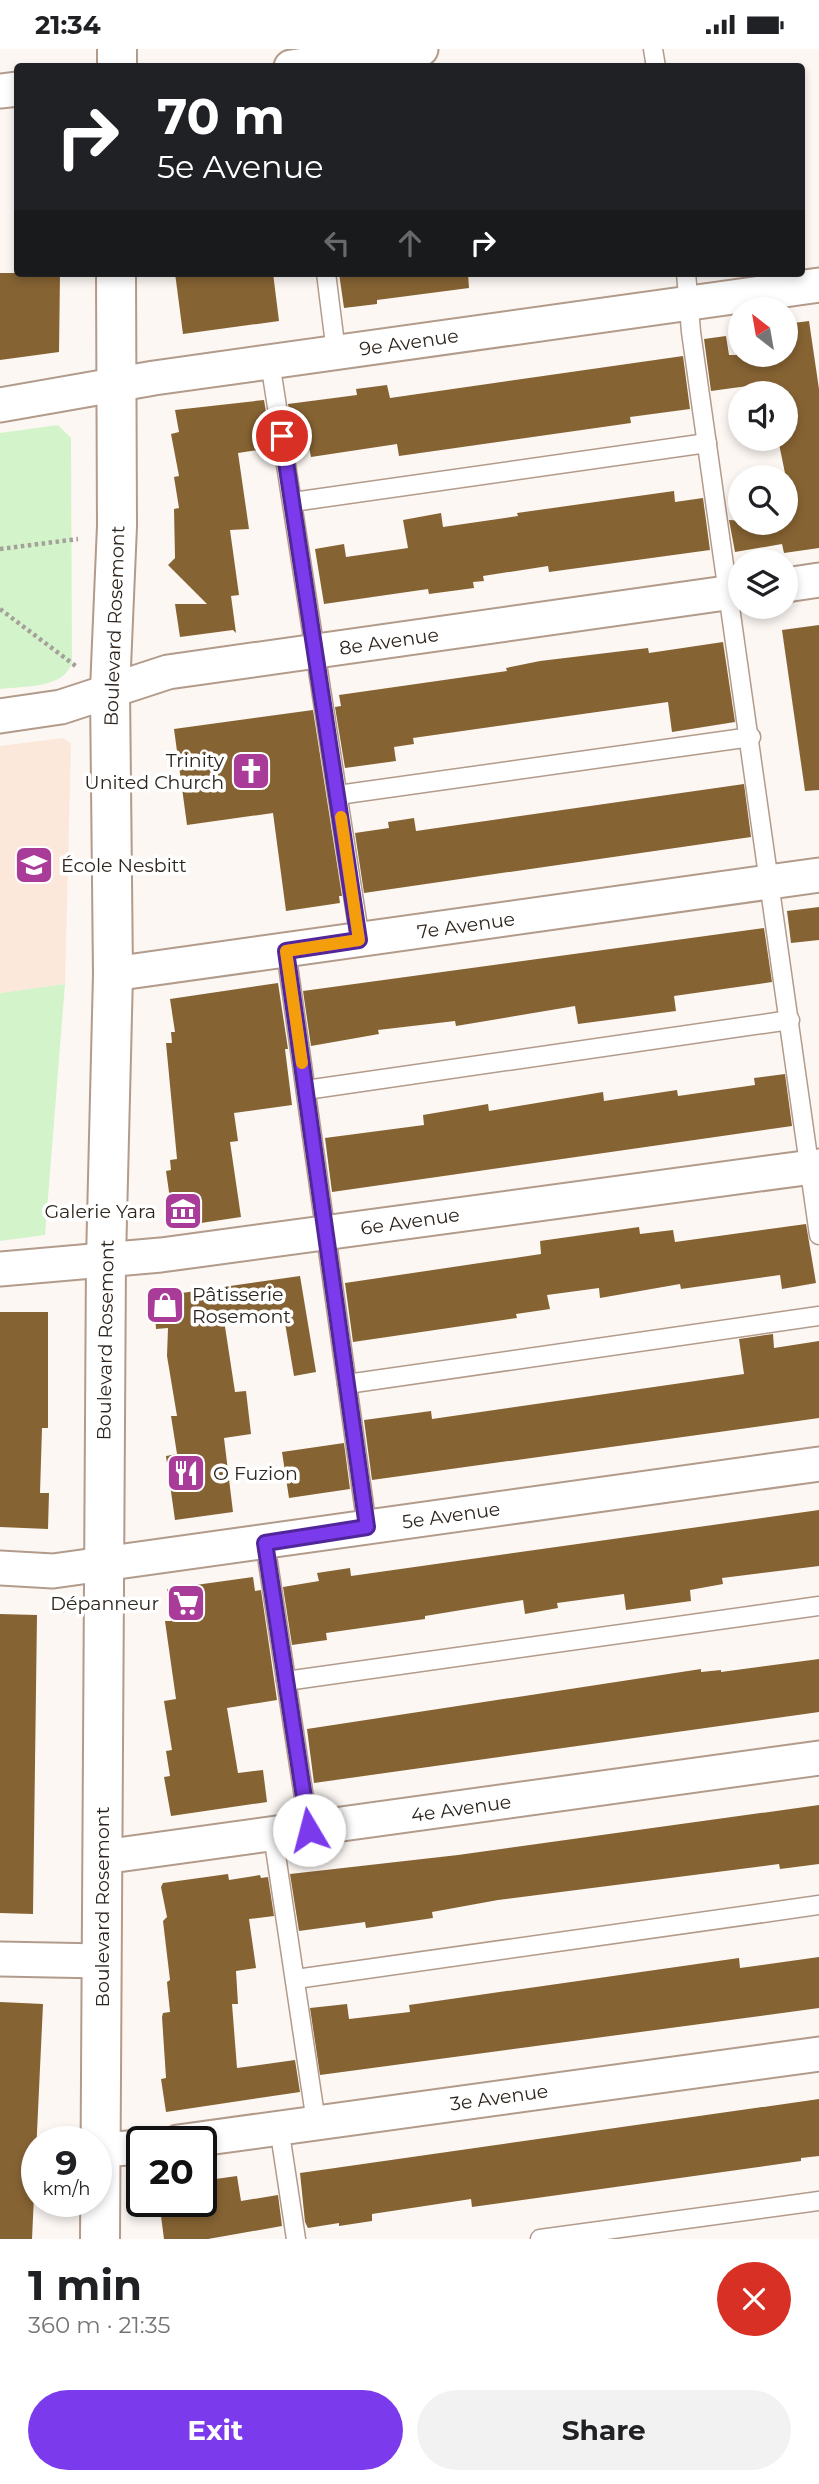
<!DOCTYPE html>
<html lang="en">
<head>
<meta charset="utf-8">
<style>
  :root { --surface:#fff; --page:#f2f2f2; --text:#202124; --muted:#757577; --accent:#7c3aed }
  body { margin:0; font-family:Montserrat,sans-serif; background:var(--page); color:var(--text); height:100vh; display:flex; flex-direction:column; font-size:26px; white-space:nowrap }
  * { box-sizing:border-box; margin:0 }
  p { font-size:23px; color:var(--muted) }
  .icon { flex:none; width:38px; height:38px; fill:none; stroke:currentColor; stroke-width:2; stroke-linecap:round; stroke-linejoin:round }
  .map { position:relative; height:2190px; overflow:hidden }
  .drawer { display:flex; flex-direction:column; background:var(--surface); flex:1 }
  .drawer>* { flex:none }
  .guide { position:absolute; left:14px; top:14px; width:791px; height:214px; border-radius:7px; box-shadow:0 4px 10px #0003; background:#202124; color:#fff; overflow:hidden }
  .needle { width:46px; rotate:329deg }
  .fabs { position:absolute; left:728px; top:248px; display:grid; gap:14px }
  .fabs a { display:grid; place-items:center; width:70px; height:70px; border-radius:50%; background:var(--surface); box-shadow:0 4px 10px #0003; font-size:35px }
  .speed { position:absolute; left:21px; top:2077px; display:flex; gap:14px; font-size:35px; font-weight:700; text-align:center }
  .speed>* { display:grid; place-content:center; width:91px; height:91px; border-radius:50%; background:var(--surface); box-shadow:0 4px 10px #0003; line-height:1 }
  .speed small { font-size:18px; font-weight:400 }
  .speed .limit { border:4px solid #111; border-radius:10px; background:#fff; color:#111 }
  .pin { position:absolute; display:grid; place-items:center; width:60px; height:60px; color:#fff; margin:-30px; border:4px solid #fff; border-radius:50%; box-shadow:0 2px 7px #0007 }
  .me { position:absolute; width:77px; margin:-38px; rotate:352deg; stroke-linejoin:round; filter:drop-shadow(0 0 5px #0008) }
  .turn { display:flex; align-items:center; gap:24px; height:147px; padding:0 28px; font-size:32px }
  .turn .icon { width:91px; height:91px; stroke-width:2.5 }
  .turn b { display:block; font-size:49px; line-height:60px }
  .lanes { display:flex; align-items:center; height:66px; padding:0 28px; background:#0003; justify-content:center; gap:35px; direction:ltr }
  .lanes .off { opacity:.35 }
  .round { display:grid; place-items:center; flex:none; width:74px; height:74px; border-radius:37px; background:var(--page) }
  .overview { display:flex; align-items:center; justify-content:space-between; height:119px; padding:0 28px }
  h1 { font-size:42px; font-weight:700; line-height:52px }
  .button { display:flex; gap:14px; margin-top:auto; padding:14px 28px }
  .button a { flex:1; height:80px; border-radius:42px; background:var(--accent); color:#fff; font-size:28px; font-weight:700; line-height:80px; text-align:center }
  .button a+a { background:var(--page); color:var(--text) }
  .status { display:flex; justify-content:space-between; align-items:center; height:49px; padding:0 35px; background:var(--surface); direction:ltr }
  .status svg { height:19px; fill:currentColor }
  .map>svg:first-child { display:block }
</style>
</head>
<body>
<div class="status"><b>21:34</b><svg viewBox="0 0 49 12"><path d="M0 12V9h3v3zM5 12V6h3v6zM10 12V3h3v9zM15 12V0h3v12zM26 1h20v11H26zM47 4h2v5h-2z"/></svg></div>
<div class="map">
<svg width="819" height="2190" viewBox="0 0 819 2190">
  <rect width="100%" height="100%" fill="#fcf7f3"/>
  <!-- built -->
  <polygon fill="#fbe8db" points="63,689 71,695 65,935 0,944 0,697"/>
  <!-- green -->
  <g fill="#d3f4ca">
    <path d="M58,376L71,389L72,613C65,640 24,637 0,640V384Z"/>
    <polygon points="65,935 45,1186 0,1192 0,944"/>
  </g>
  <!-- building -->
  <g fill="#866333">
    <polygon points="0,224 60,224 59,303 0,311"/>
    <polygon points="175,224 273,224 279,272 183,285"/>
    <polygon points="339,224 468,224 469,239 377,251 377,255 344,259"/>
    <polygon points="809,272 819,340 819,499 784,504 782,495 735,503 729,471 786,474 786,429 778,390 786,390 786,345 772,345 770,334 711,342 704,290 726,287 729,306 786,306 786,275"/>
    <polygon points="683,307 690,360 630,368 631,374 399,407 397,395 311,408 308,394 294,396 288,355 357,346 356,340 387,336 390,349"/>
    <polygon points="264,351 272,399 238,404 249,480 230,481 239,546 231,547 236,584 233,581 180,588 175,555 207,555 168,516 175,509 174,460 179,459 174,428 179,427 171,385 179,383 175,361"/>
    <polygon points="674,442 675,453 703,449 710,501 549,523 548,517 483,527 484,532 473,533 474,539 429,545 428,540 324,555 315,500 344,495 346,508 408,499 403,471 441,464 443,478 518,467 517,464"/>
    <polygon points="819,576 819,741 805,742 782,581"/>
    <polygon points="723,593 735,673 672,683 668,653 413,689 414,695 394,698 396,712 345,719 335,658 341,657 339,646 507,622 506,619 540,612 648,599 649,604"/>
    <polygon points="313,661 342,847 339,847 340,854 286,862 273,764 187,776 174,680"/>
    <polygon points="744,735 751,788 364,844 355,784 389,779 388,773 414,769 416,782"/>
    <polygon points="819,858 819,891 791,894 787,862"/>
    <polygon points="764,879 772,933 674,947 676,962 578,975 575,957 456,977 455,972 378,981 379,985 311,997 303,942"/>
    <polygon points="278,934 288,1000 285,1000 292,1056 234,1064 238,1092 230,1093 241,1168 174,1178 166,1122 171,1121 170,1111 177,1110 166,994 172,994 171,983 175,983 170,950"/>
    <polygon points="785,1025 792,1077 332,1143 325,1089 424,1076 423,1066 488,1055 489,1062 603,1043 604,1052 677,1041 678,1047 755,1036 754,1029"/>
    <polygon points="806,1175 816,1234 782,1240 780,1226 681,1240 680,1235 600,1249 599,1239 547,1246 550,1260 516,1265 517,1269 353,1293 345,1234 541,1205 540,1192 639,1178 640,1185 673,1181 675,1193"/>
    <polygon points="300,1227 316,1323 294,1327 283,1262 224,1271 235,1343 246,1342 251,1385 224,1389 233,1463 175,1471 166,1407 177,1405 171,1367 177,1367 167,1307 168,1279 156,1280 154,1248"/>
    <polygon points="0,1263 48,1263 48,1379 42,1379 40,1444 49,1444 48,1480 0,1478"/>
    <polygon points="773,1285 774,1299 819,1292 819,1369 372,1431 364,1371 431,1362 432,1370 744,1325 739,1290"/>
    <polygon points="344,1394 350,1440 289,1449 282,1403"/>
    <polygon points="819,1461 819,1517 722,1529 723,1535 690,1541 691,1552 626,1561 624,1545 557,1554 558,1559 525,1565 523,1551 425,1567 425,1570 326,1584 327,1591 292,1596 283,1538 319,1532 317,1524 350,1519 351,1527"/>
    <polygon points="253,1528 255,1542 261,1541 277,1651 227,1659 238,1724 263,1721 267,1753 171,1767 164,1728 170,1727 166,1702 172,1701 164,1652 176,1650 165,1572 171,1572 167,1540"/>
    <polygon points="0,1565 37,1566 33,1865 0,1864"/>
    <polygon points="819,1610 819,1663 314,1734 307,1680 701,1620 701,1623 721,1621 721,1623"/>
    <polygon points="819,1756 819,1815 780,1820 779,1815 498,1851 432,1863 433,1869 366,1879 365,1873 299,1882 290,1825 458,1806"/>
    <polygon points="228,1825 229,1831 260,1826 261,1829 268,1828 274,1867 249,1870 256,1919 236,1922 238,1955 232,1955 237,2019 295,2011 300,2043 166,2063 161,2030 166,2029 162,1968 163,1964 170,1963 167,1933 170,1931 163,1872 167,1868 161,1838 163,1834"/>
    <polygon points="819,1908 819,1959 320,2026 310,1959 347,1955 349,1970 410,1963 409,1956 739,1909 740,1919"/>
    <polygon points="0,1953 43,1955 32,2190 0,2190"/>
    <polygon points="819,2050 819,2107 801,2109 801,2112 472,2158 471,2150 372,2165 372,2172 339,2177 339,2174 308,2179 305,2173 300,2124"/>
    <polygon points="237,2127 241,2152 278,2146 282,2177 208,2190 164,2190 159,2152 201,2152 201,2132"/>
  </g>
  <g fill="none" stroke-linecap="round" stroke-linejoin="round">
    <!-- lane casing -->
    <g stroke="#b29b8b" stroke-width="21">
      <g id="lane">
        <polyline points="653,0 656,18"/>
        <polyline points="326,224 336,303"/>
        <polyline points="686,224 691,283 819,1186"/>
        <polyline points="270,313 360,891"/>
        <polyline points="293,453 707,394"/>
        <polyline points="338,746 751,688"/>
        <polyline points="286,902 367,1478"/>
        <polyline points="306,1041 790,971"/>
        <polyline points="347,1335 819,1267"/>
        <polyline points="265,1494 309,1781"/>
        <polyline points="286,1632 819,1557"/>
        <polyline points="273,1786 316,2073"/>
        <polyline points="296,1930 819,1856"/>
        <polyline points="279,2078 296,2190"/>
        <polyline points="540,2190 819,2152"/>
      </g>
    </g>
    <!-- street casing -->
    <g stroke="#b29b8b" stroke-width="37">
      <g id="street">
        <polyline points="291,18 421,0"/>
        <polyline points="0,42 18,40"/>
        <polyline points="0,356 154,329 819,236"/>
        <polyline points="786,536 819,531"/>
        <polyline points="0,667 61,658 168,623 740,542"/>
        <polyline points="113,925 819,826"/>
        <polyline points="0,1220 161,1206 819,1117"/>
        <polyline points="0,1519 53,1522 819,1415"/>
        <polyline points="103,1808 819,1709"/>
        <polyline points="0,1910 102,1912"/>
        <polyline points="178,2093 819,2005"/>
        <polyline points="100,2101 142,2098"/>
      </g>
    </g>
    <!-- secondary casing -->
    <g stroke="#b29b8b" stroke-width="42">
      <g id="secondary">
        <polyline points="117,0 117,18"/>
        <polyline points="100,2190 106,1211 113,925 110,641 117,477 116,224"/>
      </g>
    </g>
    <!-- path -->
    <g stroke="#a6a09b" stroke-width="4.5" stroke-dasharray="3.5 3.5" stroke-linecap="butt">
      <polyline points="0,500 78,490"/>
      <polyline points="0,560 77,618"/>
      <polyline points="62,1563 65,1551"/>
    </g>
    <!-- lane -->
    <use href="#lane" stroke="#fff" stroke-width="18"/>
    <!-- street -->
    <use href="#street" stroke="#fff" stroke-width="33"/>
    <!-- secondary -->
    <use href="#secondary" stroke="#fff" stroke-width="38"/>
  </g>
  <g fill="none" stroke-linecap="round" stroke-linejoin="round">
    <!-- route casing -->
    <g stroke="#51269a" stroke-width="18">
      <polyline id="route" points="282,387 359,891 286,902 367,1478 265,1494 309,1781"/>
    </g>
    <!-- route -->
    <use href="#route" stroke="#7c3aed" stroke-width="12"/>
    <!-- slow -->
    <polyline stroke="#f59e0b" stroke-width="12" points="302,1014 286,902 359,891 341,768"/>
  </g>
  <!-- icons -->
  <defs>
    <g id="church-square" transform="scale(2.0125)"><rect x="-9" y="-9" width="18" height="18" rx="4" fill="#aa3c99" stroke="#fff"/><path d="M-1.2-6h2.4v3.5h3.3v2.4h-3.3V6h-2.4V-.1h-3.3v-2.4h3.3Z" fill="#fff"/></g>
    <g id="school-square" transform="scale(2.0125)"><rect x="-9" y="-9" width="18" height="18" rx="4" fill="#aa3c99" stroke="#fff"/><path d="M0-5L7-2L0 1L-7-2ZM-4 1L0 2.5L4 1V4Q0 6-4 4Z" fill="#fff"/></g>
    <g id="museum-square" transform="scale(2.0125)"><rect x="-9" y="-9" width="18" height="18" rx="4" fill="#aa3c99" stroke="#fff"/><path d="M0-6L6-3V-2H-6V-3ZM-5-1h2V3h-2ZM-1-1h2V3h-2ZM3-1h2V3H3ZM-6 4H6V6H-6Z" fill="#fff"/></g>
    <g id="shop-square" transform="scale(2.0125)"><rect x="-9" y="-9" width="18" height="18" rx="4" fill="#aa3c99" stroke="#fff"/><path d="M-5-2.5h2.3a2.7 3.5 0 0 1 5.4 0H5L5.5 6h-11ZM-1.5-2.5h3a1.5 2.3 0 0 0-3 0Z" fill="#fff"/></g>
    <g id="restaurant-square" transform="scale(2.0125)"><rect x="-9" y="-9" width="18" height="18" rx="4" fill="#aa3c99" stroke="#fff"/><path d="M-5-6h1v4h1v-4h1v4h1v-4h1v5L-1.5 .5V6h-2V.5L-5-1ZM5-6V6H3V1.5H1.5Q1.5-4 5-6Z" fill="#fff"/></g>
    <g id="supermarket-square" transform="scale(2.0125)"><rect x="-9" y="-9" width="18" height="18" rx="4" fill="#aa3c99" stroke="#fff"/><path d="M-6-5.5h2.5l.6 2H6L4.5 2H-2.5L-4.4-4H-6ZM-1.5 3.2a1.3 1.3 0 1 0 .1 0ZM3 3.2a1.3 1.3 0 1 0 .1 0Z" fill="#fff"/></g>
  </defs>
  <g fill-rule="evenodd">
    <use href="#church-square" x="251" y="722"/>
    <use href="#school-square" x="34" y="816"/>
    <use href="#museum-square" x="183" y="1162"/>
    <use href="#shop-square" x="165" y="1256"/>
    <use href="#restaurant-square" x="186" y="1424"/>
    <use href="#supermarket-square" x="186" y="1554"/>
  </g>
  <g text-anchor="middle" stroke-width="7" stroke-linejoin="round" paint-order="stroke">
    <!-- street labels -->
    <g font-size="19" fill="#2e251e" stroke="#fff">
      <text transform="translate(409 293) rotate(-8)" y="7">9e Avenue</text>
      <text transform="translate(114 577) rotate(-88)" y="7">Boulevard Rosemont</text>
      <text transform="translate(389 592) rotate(-8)" y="7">8e Avenue</text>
      <text transform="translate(466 876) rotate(-8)" y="7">7e Avenue</text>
      <text transform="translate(410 1172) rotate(-8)" y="7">6e Avenue</text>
      <text transform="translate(105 1291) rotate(-89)" y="7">Boulevard Rosemont</text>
      <text transform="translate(451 1466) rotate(-8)" y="7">5e Avenue</text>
      <text transform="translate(461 1759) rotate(-8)" y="7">4e Avenue</text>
      <text transform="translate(102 1858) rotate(-90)" y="7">Boulevard Rosemont</text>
      <text transform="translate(499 2048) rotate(-8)" y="7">3e Avenue</text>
    </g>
    <!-- poi labels -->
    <g font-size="19" fill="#2e251e" stroke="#fff" text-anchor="end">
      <text x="224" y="718">Trinity<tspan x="224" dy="22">United Church</tspan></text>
      <text x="61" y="823" text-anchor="start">École Nesbitt</text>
      <text x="156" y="1169">Galerie Yara</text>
      <text x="192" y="1252" text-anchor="start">Pâtisserie<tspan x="192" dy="22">Rosemont</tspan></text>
      <text x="213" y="1431" text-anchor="start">O Fuzion</text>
      <text x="159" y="1561">Dépanneur</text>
    </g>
  </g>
</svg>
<div class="fabs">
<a><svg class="needle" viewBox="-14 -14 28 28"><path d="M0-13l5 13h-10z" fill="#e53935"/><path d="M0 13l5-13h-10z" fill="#757577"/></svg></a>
<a><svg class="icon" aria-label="sound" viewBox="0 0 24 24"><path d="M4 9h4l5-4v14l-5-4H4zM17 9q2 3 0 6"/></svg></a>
<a><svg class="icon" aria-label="search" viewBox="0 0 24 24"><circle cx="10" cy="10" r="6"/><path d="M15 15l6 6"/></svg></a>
<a><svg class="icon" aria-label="layers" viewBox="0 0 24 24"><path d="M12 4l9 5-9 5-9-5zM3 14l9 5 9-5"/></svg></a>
</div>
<div class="speed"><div>9<small>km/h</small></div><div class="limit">20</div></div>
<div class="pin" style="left:282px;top:387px;background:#d93025"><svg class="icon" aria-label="arrive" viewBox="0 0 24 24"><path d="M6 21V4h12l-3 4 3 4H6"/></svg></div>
<svg class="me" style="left:309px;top:1781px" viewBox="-20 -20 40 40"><circle r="19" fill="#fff"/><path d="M0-13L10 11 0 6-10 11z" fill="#7c3aed"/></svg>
<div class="guide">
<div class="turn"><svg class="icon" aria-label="right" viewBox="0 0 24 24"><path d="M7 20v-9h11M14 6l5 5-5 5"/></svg><div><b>70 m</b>5e Avenue</div></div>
<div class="lanes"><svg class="icon off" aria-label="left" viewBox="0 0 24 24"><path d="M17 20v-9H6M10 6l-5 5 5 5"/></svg><svg class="icon off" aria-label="ahead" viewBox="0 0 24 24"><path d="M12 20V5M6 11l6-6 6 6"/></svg><svg class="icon" aria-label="right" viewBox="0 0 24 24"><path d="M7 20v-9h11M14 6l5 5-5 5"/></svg></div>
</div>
</div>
<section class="drawer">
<div class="overview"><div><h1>1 min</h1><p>360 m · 21:35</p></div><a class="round" style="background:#d93025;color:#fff"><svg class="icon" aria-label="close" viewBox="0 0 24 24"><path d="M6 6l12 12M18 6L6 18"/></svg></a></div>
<div class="button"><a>Exit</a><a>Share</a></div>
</section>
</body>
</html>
